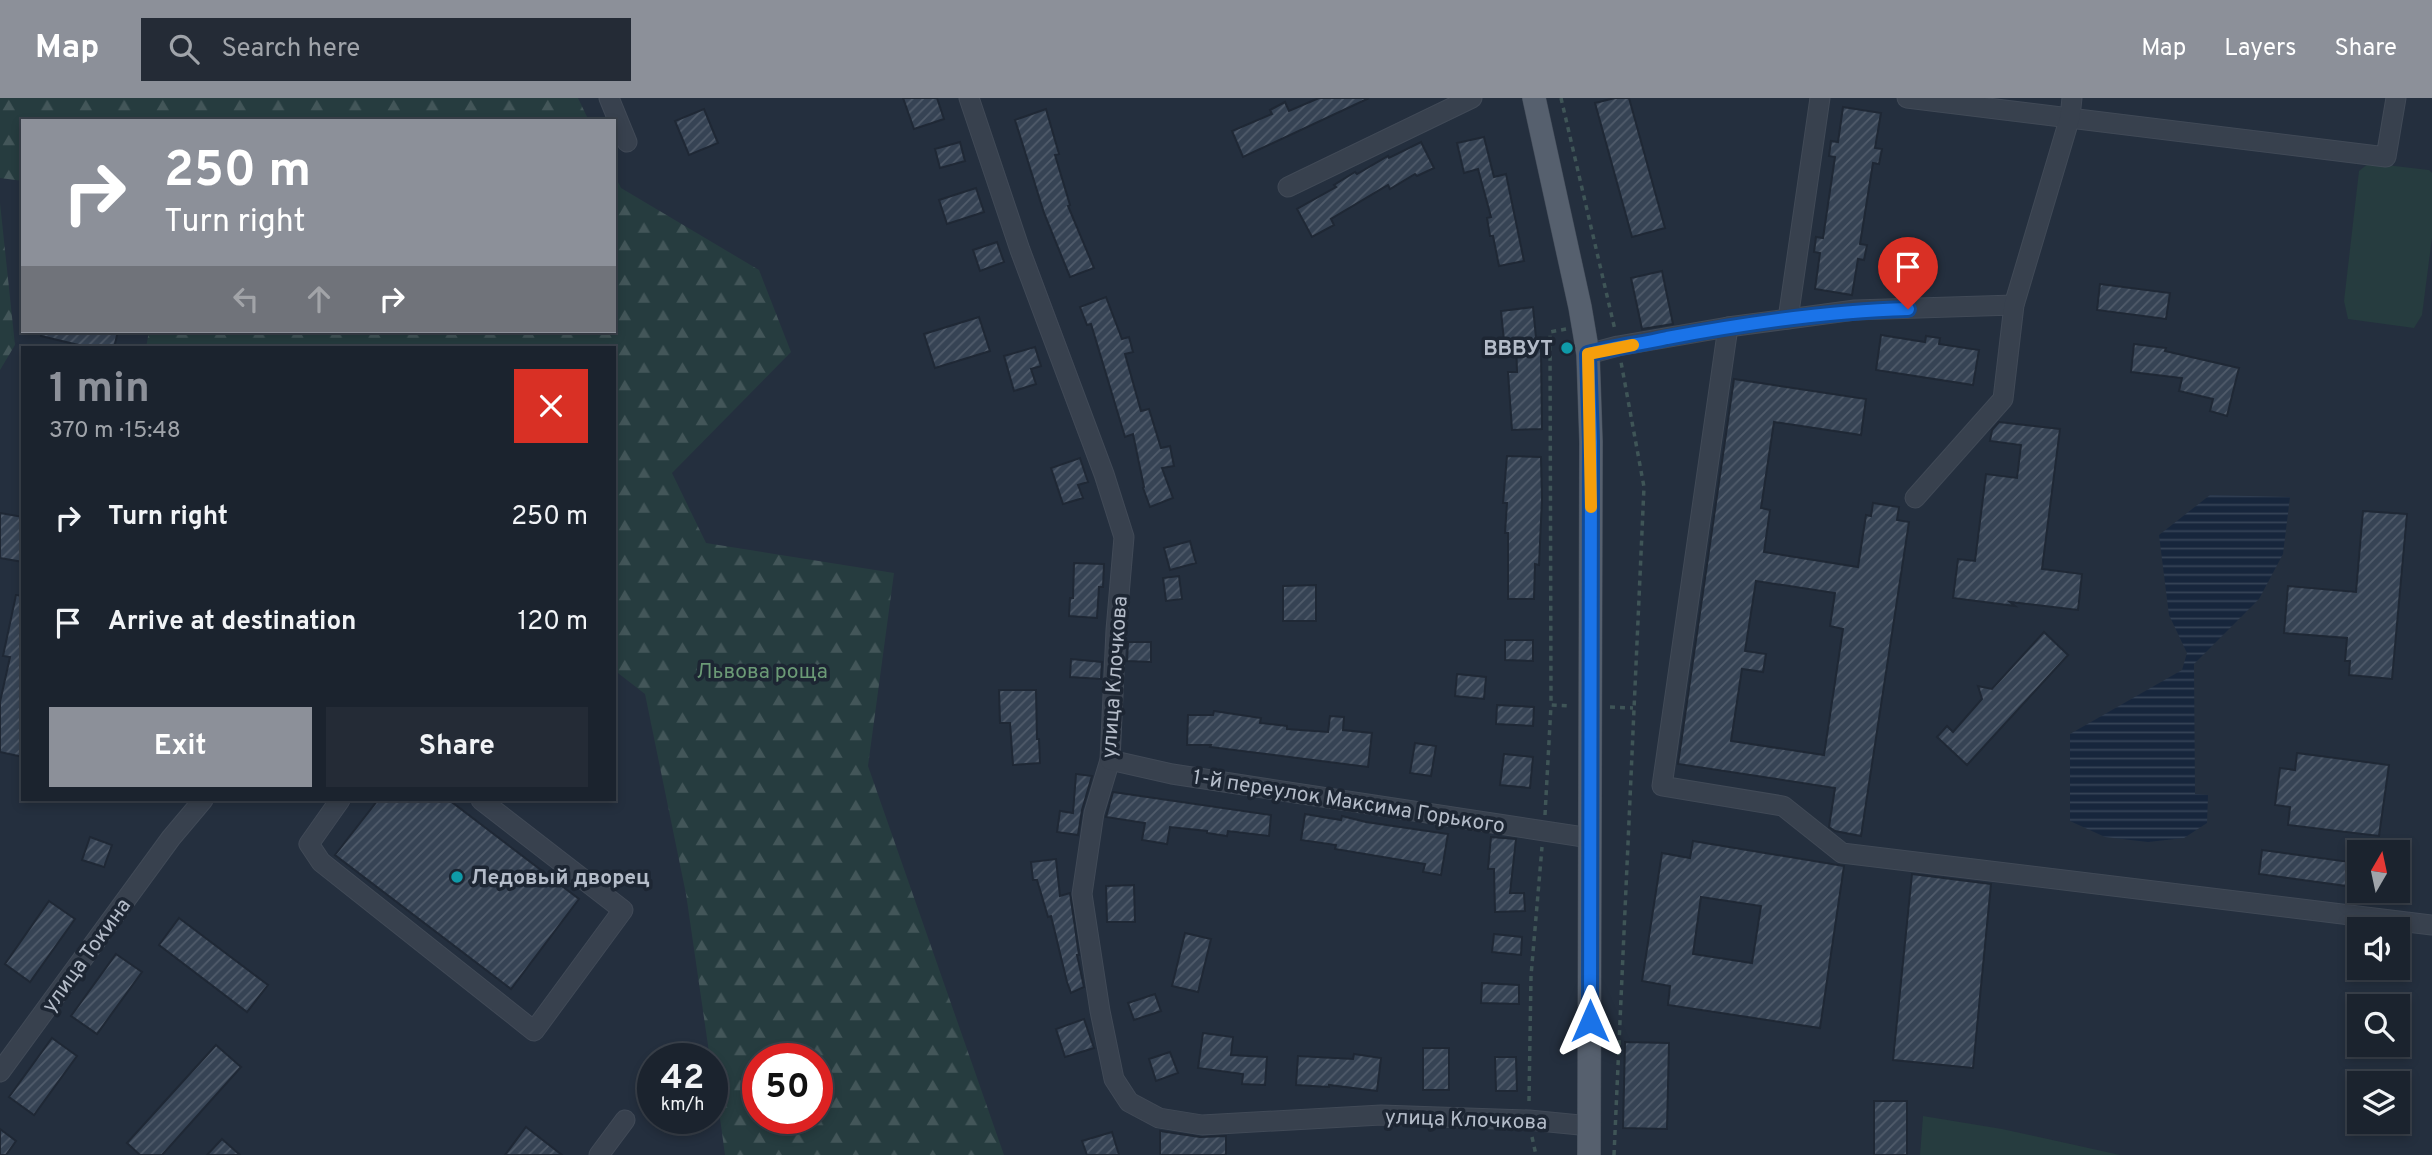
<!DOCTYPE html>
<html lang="en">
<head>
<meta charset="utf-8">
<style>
  :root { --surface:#1b232e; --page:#242b36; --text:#f1f3f6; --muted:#a0a4aa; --line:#39404a; --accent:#8c9099 }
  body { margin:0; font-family:Overpass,sans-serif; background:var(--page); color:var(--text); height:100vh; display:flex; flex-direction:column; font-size:26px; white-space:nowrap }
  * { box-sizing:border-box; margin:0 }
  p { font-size:23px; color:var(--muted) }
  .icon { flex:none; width:38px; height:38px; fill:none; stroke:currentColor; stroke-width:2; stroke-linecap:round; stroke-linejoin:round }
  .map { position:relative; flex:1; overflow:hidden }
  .side { position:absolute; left:21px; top:248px; width:595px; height:455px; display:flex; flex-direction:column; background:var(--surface); border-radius:0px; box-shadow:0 4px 10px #0003,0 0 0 2px var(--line) }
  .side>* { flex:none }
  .banner { position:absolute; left:21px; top:21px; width:595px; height:214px; border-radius:0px; box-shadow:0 4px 10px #0003,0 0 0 2px var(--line); background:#8c9099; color:#fff; overflow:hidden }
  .needle { width:46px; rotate:9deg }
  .controls { position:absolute; left:2347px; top:742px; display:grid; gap:14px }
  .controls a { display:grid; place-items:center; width:63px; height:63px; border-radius:0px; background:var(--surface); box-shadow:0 4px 10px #0003,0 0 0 2px var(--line); font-size:35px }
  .speed { position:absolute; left:637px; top:945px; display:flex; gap:14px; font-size:35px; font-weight:700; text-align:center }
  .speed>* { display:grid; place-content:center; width:91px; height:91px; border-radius:50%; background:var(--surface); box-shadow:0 4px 10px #0003,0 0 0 2px var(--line); line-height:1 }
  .speed small { font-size:18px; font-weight:400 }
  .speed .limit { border:10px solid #d22; background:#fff; color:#111 }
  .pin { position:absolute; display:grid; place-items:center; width:60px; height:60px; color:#fff; margin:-72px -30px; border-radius:50% 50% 50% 0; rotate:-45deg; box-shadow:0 0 7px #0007 }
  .pin .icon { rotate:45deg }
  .me { position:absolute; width:77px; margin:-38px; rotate:0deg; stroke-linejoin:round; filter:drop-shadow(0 0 5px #0008) }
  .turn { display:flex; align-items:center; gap:24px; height:147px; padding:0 28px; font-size:32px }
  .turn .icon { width:91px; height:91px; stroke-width:2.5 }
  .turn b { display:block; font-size:49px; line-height:60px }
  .lanes { display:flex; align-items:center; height:66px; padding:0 28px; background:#0003; justify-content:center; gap:35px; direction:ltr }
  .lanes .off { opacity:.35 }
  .round { display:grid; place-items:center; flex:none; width:74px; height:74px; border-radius:0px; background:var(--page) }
  .summary { display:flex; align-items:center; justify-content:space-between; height:119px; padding:0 28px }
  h1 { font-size:42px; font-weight:700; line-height:52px; color:var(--accent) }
  .cta { display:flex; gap:14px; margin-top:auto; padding:14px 28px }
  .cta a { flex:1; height:80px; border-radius:0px; background:var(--accent); color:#fff; font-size:28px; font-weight:700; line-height:80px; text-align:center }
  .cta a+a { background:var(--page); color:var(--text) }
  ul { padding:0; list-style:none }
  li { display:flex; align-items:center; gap:21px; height:105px; padding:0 28px }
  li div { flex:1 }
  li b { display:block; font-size:26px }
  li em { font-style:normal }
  header { display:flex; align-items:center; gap:42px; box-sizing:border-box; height:98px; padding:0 35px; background:var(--accent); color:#fff }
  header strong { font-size:33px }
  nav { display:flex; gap:38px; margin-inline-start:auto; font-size:24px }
  .search { width:490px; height:63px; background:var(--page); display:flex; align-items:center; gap:18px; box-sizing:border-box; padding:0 24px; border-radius:0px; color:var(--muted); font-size:26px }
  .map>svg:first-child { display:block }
</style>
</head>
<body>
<header>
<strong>Map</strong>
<div class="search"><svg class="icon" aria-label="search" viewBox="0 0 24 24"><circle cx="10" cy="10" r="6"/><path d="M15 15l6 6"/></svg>Search here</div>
<nav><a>Map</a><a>Layers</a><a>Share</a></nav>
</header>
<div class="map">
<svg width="2432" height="1057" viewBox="0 0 2432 1057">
  <defs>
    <pattern id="forest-firs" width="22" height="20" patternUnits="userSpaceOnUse" patternTransform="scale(1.75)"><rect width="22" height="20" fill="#263c3f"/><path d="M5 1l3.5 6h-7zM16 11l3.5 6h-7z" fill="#435659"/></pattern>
    <pattern id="water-rules" width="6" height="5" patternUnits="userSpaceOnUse" patternTransform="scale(1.75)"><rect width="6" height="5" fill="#17263c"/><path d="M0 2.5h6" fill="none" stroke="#364457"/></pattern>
    <pattern id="building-hatch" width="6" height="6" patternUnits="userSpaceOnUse" patternTransform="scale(1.75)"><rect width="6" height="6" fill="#364354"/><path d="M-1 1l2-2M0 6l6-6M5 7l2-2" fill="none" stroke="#515c6b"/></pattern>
  </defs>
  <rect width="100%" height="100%" fill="#242f3e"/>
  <!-- green -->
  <g fill="#263c3f">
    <polygon points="2369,65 2429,72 2432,75 2432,140 2422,217 2414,230 2348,221 2344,203 2359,73"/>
    <polygon points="1923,1018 2002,1031 2120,1057 1920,1057"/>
  </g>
  <!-- forest -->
  <g fill="url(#forest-firs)" fill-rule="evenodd">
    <polygon points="0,0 578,0 589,23 23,23 23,83 0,80"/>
    <path d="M614,76L621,90L759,172L791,254L672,375L706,445L894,475L868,668L1004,1057H725L712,961H710L686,796L645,596L614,572V250H146L149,233H614ZM758,961H817V1020H758Z"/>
    <polygon points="0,105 15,247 0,272"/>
  </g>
  <!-- water -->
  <polygon fill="url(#water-rules)" points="2210,397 2290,399 2283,456 2259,501 2194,566 2195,696 2208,697 2207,725 2184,740 2148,744 2105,739 2070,723 2070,636 2182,572 2187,555 2169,517 2159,437"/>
  <!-- building -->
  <g fill="url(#building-hatch)" stroke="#1f2835" stroke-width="2" fill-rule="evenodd">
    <polygon points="903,0 937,0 944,21 914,31"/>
    <polygon points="1319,0 1369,0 1243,59 1232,33 1272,16 1270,12 1285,4 1289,13"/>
    <polygon points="1615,0 1629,0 1665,130 1632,139 1595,5"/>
    <polygon points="1843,9 1881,15 1875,50 1882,51 1879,66 1873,65 1860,146 1867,147 1864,162 1858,161 1852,197 1815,191 1820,155 1814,154 1816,139 1823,140 1835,59 1829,58 1831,43 1838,44"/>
    <polygon points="704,11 718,45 689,57 675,23"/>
    <polygon points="1046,11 1059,56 1055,57 1070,107 1068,108 1094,170 1070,179 1044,115 1015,22"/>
    <polygon points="1484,39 1494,79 1506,76 1524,163 1499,168 1493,138 1490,138 1487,120 1491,119 1478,71 1464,75 1457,45"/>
    <polygon points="960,44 965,63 940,70 935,51"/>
    <polygon points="1421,44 1434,70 1417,78 1415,76 1390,91 1388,87 1331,121 1334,127 1312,139 1297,111 1336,89 1334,87 1355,74 1357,76 1388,58 1389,60"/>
    <polygon points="976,90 984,114 947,126 939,102"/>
    <polygon points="997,144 1004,164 980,173 973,152"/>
    <polygon points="1662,173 1673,226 1642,231 1631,180"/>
    <polygon points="2100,186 2170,195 2166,221 2097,212"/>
    <polygon points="1106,199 1122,241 1129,239 1133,254 1125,256 1141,313 1149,311 1161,350 1170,348 1174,368 1162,370 1173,400 1150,409 1143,390 1144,389 1133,336 1125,339 1091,226 1087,227 1080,209"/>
    <polygon points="1533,209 1537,250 1541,250 1542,331 1512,332 1508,274 1517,274 1516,242 1504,243 1501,213"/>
    <polygon points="979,219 990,253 935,270 924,236"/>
    <polygon points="42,233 118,233 114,250 91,250 41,238"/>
    <polygon points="1881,237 1925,244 1926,238 1940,240 1939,246 1979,252 1973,287 1876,272"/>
    <polygon points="2134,246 2166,250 2165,253 2239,270 2227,318 2210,313 2213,301 2179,293 2182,280 2131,274"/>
    <polygon points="1035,249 1041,268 1031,271 1036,286 1014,293 1004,258"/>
    <path d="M1734,281L1866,301L1861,337L1774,324L1761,410L1770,412L1764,454L1858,469L1866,417L1871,418L1873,405L1899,409L1897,422L1909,424L1861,738L1835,733L1829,729L1835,690L1678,666ZM1756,483L1835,495L1830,528L1843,531L1824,657L1731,643L1742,571L1763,574L1766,556L1745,553Z"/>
    <polygon points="1999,324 2060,331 2042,471 2082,476 2078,512 2010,504 2015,508 1953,500 1958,461 1975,463 1986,376 2017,380 2021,347 1990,343 1992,332"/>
    <polygon points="1507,358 1541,359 1542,401 1539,467 1535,466 1534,501 1508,501 1508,435 1505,435 1507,405 1503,405"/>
    <polygon points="1080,360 1088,384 1078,387 1083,400 1063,406 1051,370"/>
    <polygon points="2363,413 2407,416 2392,581 2349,577 2350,563 2345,563 2347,540 2284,535 2288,488 2356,494"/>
    <polygon points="0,415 23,419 23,464 0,460"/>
    <polygon points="1190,443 1196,465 1170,472 1164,450"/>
    <polygon points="1074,465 1104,466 1103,489 1099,489 1097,520 1069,518 1070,500 1073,500"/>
    <polygon points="1179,478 1182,501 1166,503 1163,480"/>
    <polygon points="1316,487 1316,523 1283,523 1283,488"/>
    <polygon points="16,497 23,498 23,659 0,654 0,604 10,559 3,558"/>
    <polygon points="2044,534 2068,557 1967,667 1937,639 1947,628 1953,634 1982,601 1978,588 1992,591"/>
    <polygon points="1505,542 1533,542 1533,563 1505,562"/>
    <polygon points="1128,544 1151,544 1151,564 1127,563"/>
    <polygon points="1071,561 1102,564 1101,581 1070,579"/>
    <polygon points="1457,576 1486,579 1484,601 1455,598"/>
    <polygon points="999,592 1036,592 1037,641 1039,641 1040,665 1013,667 1010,625 1000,625"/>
    <polygon points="1497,607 1534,609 1533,628 1496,626"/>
    <polygon points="1214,613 1261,620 1260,625 1287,628 1287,631 1328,634 1330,618 1344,619 1343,632 1372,635 1368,669 1210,649 1211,647 1187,647 1188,617 1213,617"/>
    <polygon points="1415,645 1436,648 1431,678 1410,675"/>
    <polygon points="2297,655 2389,667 2379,738 2288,727 2290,709 2275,707 2280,670 2295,672"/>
    <polygon points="1504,656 1533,659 1530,690 1500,687"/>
    <polygon points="1076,676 1092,678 1082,712 1078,737 1057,734 1060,713 1073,715"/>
    <polygon points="1113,694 1271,717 1269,738 1228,733 1227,738 1207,735 1207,733 1170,729 1167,746 1142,742 1145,725 1106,719"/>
    <polygon points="378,702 449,702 579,801 511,891 335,757"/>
    <polygon points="1305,716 1341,722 1342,718 1366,724 1448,736 1441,777 1423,774 1425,766 1335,751 1336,747 1301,742"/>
    <polygon points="90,739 112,747 104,769 82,762"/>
    <polygon points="1491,739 1516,741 1510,795 1524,795 1525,813 1495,814 1494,771 1488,771"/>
    <path d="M1693,743L1844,768L1820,930L1668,907L1670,888L1642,883L1662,755L1690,760ZM1701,799L1761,808L1752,865L1693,856Z"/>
    <polygon points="2262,752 2357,765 2354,789 2259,776"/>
    <polygon points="1056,761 1060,798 1070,795 1079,857 1077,857 1084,889 1071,895 1067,884 1051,818 1048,819 1037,782 1033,782 1031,764"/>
    <polygon points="1912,776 1991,786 1973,970 1893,962"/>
    <polygon points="1134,787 1135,824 1107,824 1106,788"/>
    <polygon points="49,803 75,821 30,884 5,866"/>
    <polygon points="179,820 268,887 247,914 159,847"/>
    <polygon points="1185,835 1211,841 1198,894 1172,888"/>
    <polygon points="1494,836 1522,839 1521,857 1492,854"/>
    <polygon points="116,856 142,874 97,936 71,918"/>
    <polygon points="1482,885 1519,887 1519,906 1481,905"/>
    <polygon points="1155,896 1161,913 1134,922 1128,905"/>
    <polygon points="1084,921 1094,950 1065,959 1056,931"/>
    <polygon points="1203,935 1233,939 1231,957 1267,959 1265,987 1242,986 1243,976 1198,970"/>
    <polygon points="52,940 77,958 34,1017 9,999"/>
    <polygon points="1625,944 1669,945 1667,1031 1623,1030"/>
    <polygon points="216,947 241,969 162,1057 140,1057 127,1045"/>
    <rect x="1423" y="950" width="26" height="42"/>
    <polygon points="1170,954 1178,975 1156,983 1149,961"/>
    <polygon points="1354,956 1381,960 1377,993 1329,987 1329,989 1296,987 1298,958 1353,961"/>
    <polygon points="1495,959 1516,959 1517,993 1496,993"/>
    <rect x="1874" y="1003" width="33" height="54"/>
    <polygon points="526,1029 562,1057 505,1057"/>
    <polygon points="0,1031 16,1043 6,1057 0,1057"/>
    <polygon points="1160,1033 1200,1039 1226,1038 1226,1057 1160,1057"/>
    <polygon points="1112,1034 1119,1057 1087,1057 1082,1043"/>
    <polygon points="222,1041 240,1057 207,1057"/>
  </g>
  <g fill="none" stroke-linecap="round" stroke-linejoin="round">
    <!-- minor casing -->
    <g stroke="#414a57" stroke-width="21">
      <g id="minor">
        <polyline points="609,0 627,44"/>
        <polyline points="969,0 1020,152 1104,376 1124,439 1116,532 1110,662 1094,715 1082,796 1100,913 1114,981 1129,1004 1159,1020 1202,1027 1381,1017 1529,1022 1590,1028"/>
        <polyline points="1907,0 2386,59 2396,0"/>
        <polyline points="1288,89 1472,0"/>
        <polyline points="1788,221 1820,0"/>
        <polyline points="1728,229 1662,688 1783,708 1842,755 2432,827"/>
        <polyline points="1588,256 1618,248 1728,229 1855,212 2014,207"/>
        <polyline points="1915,400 2003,301 2014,207 2070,19 2072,0"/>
        <polyline points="1110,662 1172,676 1590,740"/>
        <polyline points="340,702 309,746 321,764 534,933 623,812 481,702"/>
        <polyline points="0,974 171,740 203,702"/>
        <polyline points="599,1057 625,1022"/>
      </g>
    </g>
    <!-- major casing -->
    <g stroke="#414a57" stroke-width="24">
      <polyline id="major" points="1534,0 1580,209 1588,256 1591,344 1589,1057"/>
    </g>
    <!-- path -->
    <g stroke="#3f5557" stroke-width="3.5" stroke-dasharray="5 5" stroke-linecap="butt">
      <polyline points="1561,0 1615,232"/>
      <polyline points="1566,231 1550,234 1551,607 1570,608"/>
      <polyline points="1610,609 1633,610"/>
      <polyline points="1545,717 1551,607"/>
      <polyline points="1529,1003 1531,878 1542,749"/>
      <polyline points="1532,1039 1536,1057"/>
      <polyline points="1614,1057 1644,389 1621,264"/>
    </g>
    <!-- minor -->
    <use href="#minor" stroke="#38414e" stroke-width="19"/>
    <!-- major -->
    <use href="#major" stroke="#56606e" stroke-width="23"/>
  </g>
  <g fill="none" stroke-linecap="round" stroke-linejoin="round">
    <!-- route casing -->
    <g stroke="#114b97" stroke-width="18">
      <path id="route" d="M1590,923L1591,344L1588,256C1614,249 1641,246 1667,240C1747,225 1827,213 1908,211"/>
    </g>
    <!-- route -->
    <use href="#route" stroke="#1a73e8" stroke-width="12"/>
    <!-- slow -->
    <polyline stroke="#f59e0b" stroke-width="12" points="1591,409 1588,256 1633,247"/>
  </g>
  <!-- markers -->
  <g fill="#0f9aa8" stroke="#1d2633" stroke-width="2.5">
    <circle cx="1567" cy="250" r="7"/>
    <circle cx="457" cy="779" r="7"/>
  </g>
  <g text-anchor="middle" stroke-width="7" stroke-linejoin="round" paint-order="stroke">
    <!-- poi labels -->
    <g font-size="21" font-weight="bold" fill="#b4bcc9" stroke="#1d2633" text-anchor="end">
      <text x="1553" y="257">ВВВУТ</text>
      <text x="471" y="786" text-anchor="start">Ледовый дворец</text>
    </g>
    <!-- park labels -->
    <g font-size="21" fill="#6b9a76" stroke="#1d2633">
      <text x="762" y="580">Львова роща</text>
    </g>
    <!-- street labels -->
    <g font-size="21" fill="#b4bcc9" stroke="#1d2633">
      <text transform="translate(1114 579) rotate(-86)" y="7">улица Клочкова</text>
      <text transform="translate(1349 703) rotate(9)" y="7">1-й переулок Максима Горького</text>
      <text transform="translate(86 857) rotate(-54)" y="7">улица Токина</text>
      <text transform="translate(1466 1021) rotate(2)" y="7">улица Клочкова</text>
    </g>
  </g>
</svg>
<div class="controls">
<a><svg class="needle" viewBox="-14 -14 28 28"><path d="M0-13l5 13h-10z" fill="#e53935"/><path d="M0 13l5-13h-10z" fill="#a0a4aa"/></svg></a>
<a><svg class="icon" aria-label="sound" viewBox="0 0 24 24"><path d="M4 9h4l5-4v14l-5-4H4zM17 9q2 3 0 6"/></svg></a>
<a><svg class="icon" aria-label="search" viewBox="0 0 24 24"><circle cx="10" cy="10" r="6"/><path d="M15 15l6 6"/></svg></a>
<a><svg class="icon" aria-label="layers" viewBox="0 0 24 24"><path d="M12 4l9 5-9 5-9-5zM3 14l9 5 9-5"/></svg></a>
</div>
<div class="speed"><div>42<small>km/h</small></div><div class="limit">50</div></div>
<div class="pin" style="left:1908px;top:211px;background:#d93025"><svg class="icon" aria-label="arrive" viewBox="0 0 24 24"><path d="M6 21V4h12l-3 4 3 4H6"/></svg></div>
<svg class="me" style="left:1590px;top:923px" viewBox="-20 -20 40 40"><path d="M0-17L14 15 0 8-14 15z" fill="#1a73e8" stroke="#fff" stroke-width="4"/></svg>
<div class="banner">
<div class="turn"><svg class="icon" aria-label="right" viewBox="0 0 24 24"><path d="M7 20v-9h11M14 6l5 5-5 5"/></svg><div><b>250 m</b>Turn right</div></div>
<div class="lanes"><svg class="icon off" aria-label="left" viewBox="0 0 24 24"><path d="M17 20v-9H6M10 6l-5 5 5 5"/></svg><svg class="icon off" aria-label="ahead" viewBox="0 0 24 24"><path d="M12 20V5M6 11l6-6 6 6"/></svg><svg class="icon" aria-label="right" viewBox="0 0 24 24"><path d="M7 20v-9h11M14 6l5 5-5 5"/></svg></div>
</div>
<section class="side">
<div class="summary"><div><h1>1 min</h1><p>370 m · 15:48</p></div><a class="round" style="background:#d93025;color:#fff"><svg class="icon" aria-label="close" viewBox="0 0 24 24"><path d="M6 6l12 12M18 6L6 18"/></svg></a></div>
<ul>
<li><svg class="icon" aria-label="right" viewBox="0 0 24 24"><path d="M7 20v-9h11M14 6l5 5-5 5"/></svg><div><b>Turn right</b></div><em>250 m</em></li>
<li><svg class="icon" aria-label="arrive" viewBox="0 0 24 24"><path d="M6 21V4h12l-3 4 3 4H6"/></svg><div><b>Arrive at destination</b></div><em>120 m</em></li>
</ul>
<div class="cta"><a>Exit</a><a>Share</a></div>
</section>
</div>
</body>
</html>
